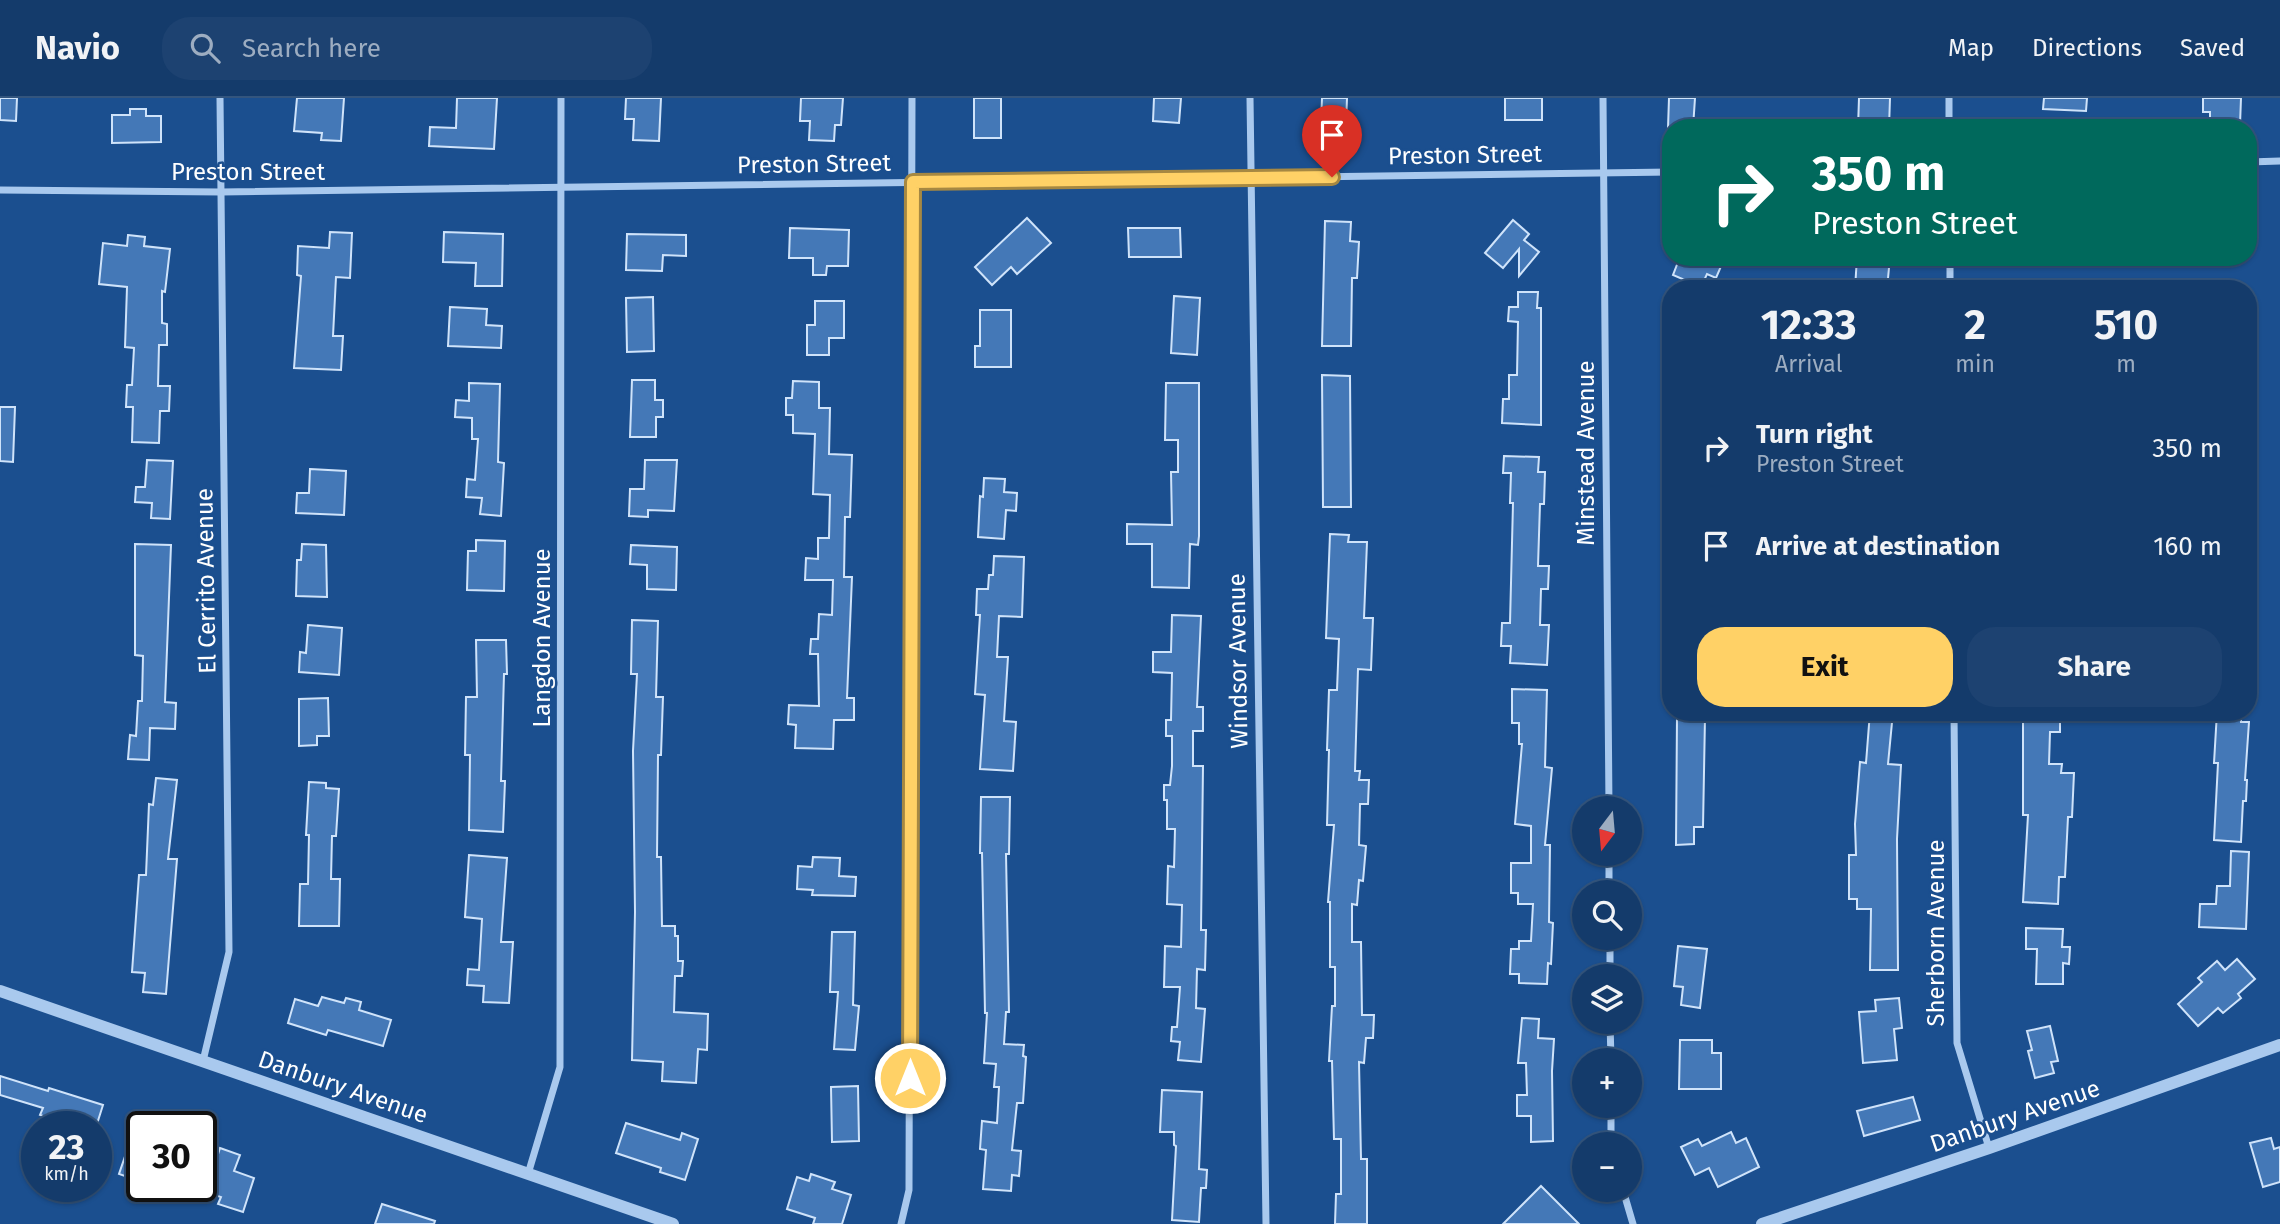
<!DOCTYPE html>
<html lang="en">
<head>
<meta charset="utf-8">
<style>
  :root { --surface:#143b6b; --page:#1d4271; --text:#f1f3f6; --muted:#9dadc1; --line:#33557e; --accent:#ffd166 }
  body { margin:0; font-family:"Fira Sans",sans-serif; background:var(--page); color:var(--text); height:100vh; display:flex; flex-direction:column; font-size:26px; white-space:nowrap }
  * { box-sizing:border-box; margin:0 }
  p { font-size:23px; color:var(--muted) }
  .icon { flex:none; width:38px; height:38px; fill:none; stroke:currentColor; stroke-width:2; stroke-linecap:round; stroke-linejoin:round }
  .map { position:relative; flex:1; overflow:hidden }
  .panel { position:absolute; left:1662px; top:182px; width:595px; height:441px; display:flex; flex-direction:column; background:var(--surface); border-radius:28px; box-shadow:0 2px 5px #0004,0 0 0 2px var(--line) }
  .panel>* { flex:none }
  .guide { position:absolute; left:1662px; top:21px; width:595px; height:147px; border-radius:28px; box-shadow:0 2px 5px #0004,0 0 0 2px var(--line); background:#00695c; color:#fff; overflow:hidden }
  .needle { width:46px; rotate:196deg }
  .fabs { position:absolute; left:1572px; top:698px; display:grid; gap:14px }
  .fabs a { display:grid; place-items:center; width:70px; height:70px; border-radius:50%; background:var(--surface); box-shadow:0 2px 5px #0004,0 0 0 2px var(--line); font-size:35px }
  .speed { position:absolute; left:21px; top:1013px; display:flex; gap:14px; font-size:35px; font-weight:700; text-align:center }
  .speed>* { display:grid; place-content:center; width:91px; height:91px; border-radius:50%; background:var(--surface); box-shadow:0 2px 5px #0004,0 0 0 2px var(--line); line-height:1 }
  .speed small { font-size:18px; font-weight:400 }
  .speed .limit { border:4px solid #111; border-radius:10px; background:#fff; color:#111 }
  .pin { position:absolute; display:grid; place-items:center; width:60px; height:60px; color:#fff; margin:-72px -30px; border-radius:50% 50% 50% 0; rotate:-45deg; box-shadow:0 0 7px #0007 }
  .pin .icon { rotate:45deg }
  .me { position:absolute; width:77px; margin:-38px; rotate:0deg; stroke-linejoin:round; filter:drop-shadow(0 0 5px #0008) }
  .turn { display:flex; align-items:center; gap:24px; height:147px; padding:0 35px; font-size:32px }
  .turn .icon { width:91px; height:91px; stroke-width:2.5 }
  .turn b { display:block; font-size:49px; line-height:60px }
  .eta { display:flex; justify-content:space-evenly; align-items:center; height:119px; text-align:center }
  .eta b { font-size:42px; font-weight:700; line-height:49px }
  .button { display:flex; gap:14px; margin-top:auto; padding:14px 35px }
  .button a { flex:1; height:80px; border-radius:28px; background:var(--accent); color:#111; font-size:28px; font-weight:700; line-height:80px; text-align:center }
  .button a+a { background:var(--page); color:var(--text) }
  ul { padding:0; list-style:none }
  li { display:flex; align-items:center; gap:21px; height:98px; padding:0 35px }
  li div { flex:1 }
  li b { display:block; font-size:26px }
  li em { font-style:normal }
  header { display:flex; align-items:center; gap:42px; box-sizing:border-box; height:98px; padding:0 35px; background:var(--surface); border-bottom:2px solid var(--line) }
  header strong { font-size:33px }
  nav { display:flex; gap:38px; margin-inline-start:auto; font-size:24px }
  .search { width:490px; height:63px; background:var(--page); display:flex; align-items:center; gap:18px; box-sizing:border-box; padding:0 24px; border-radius:28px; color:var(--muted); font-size:26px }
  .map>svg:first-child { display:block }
</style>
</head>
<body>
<header>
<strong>Navio</strong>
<div class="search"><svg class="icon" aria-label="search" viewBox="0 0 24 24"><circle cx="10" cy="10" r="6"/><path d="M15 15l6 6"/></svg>Search here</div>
<nav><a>Map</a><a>Directions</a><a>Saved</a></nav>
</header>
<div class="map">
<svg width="2280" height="1126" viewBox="0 0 2280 1126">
  <rect width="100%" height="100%" fill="#1b4f8f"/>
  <!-- building -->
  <g fill="#4478b7" stroke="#cfe3fa" stroke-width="2">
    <polygon points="0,0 17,0 16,23 0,22"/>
    <polygon points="297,0 344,0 341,43 321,42 322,35 294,33"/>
    <polygon points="457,0 497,0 494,51 429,48 430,29 456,30"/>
    <polygon points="626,0 661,0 659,43 633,42 634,21 625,21"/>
    <polygon points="801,0 843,0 841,27 835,27 834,43 809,42 810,23 800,23"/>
    <rect x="974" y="0" width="27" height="40"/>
    <polygon points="1154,0 1181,0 1179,25 1153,23"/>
    <polygon points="1322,0 1347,0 1346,27 1321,26"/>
    <rect x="1505" y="0" width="37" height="22"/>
    <polygon points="1669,0 1695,0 1693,30 1668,30"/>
    <polygon points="1859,0 1890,0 1889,30 1858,30"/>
    <polygon points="2044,0 2087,0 2086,13 2043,11"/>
    <polygon points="2203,0 2241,0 2240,27 2210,26 2210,14 2203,14"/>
    <polygon points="130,11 146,11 146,18 161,18 161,44 112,45 112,17 130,17"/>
    <polygon points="1027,120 1051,145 1017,176 1011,169 992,187 975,169"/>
    <polygon points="1513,122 1529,136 1524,142 1539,154 1519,178 1519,151 1503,170 1485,155"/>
    <polygon points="1325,123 1351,124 1350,143 1359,144 1357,180 1352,180 1351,248 1322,248"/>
    <polygon points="790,130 849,132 848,168 827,168 826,177 813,177 813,160 789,160"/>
    <polygon points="1128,130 1180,130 1181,159 1129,159"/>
    <polygon points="330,134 352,135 350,180 336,179 333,238 343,238 341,272 294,270 301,178 297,177 298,148 329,150"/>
    <polygon points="444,134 503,136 502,188 475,188 476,165 443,164"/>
    <polygon points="627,136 686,137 686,158 663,157 662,173 626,172"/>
    <polygon points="128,137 145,139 144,148 170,151 165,194 162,193 162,225 167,226 167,247 159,247 158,288 170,288 169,313 160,313 159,345 132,344 133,309 126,309 127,287 132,287 134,250 125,249 127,189 99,186 103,145 127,148"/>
    <polygon points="1680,159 1725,159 1716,180 1707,176 1701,189 1673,177"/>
    <polygon points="1857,159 1890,159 1887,191 1855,191"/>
    <polygon points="1518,194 1538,194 1537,210 1541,210 1541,327 1502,325 1503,301 1509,301 1509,277 1517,277 1518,224 1508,223 1509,209 1518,209"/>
    <polygon points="1174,198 1200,200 1197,257 1171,255"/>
    <polygon points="653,199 654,253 627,254 626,200"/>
    <polygon points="815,203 844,203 844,240 829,240 829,257 807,257 807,227 815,227"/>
    <polygon points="450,209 487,211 486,227 502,228 501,250 448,248"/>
    <polygon points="980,212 1011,212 1011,269 975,269 975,248 980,248"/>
    <polygon points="1322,277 1350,278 1351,409 1323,409"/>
    <polygon points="632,282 655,282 655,302 663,302 663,319 656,319 656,339 630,339"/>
    <polygon points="793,283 819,284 819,310 830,310 829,356 852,357 850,419 845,419 844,479 852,479 847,600 854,600 854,622 834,622 833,651 795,650 796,627 788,626 789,607 819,608 818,556 810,556 811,541 818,541 819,516 832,517 833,482 805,482 806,460 818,461 818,440 829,440 830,397 813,396 815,336 793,335 793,317 786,317 786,300 792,300"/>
    <polygon points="469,285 500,286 498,364 504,365 501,418 480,416 482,400 466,399 467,381 475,382 478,341 472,341 472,320 455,319 456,302 469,303"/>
    <polygon points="1166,285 1199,285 1199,438 1198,447 1190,446 1189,490 1152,489 1152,446 1127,446 1127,426 1172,427 1171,374 1178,374 1178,342 1165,342"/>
    <polygon points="0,309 15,309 13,364 0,363"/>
    <polygon points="1504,358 1539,359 1538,374 1545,374 1544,406 1540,406 1538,468 1549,468 1548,491 1541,491 1540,527 1549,527 1547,567 1510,565 1511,548 1501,548 1502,525 1510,525 1513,405 1510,405 1511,375 1503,375"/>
    <polygon points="147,362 173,363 170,421 151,420 152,405 135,404 136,389 145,389"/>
    <polygon points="645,362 677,362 674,413 648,412 648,419 629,418 630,391 644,391"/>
    <polygon points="310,371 346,373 344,417 296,415 297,395 309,395"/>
    <polygon points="984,380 1005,381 1004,394 1017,395 1016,413 1006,412 1004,441 978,439 980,398 983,399"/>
    <polygon points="1330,436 1349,437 1348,444 1367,444 1364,520 1373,520 1371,572 1358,571 1355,673 1360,673 1359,682 1369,682 1368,706 1360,706 1359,747 1366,748 1363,783 1359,782 1357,807 1352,806 1352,844 1361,844 1362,917 1374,917 1373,940 1366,940 1364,965 1359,964 1361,1061 1367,1061 1367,1126 1335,1126 1336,1096 1341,1096 1341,1041 1334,1041 1332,963 1329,963 1332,908 1335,908 1335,869 1330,869 1330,804 1328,804 1334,727 1327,727 1329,652 1327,652 1329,592 1337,592 1339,541 1326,540"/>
    <polygon points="476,442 505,443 504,493 467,492 468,453 476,453"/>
    <polygon points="135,446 171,447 165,604 176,605 175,631 150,630 149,662 128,661 130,637 136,638 138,603 142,603 143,558 135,557"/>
    <polygon points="302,446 326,447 327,499 296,498 297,462 301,462"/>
    <polygon points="631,447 677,449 676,492 647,491 647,467 630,466"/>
    <polygon points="994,458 1024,459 1022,519 999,518 997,559 1008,559 1004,623 1016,624 1013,673 980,671 985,597 975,596 980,517 976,517 977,491 988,491 989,477 993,477"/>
    <polygon points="1172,517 1201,518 1197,609 1203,609 1203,633 1193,633 1193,668 1203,668 1201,832 1206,832 1205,872 1197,871 1196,910 1205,911 1201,964 1178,962 1180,944 1171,943 1172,929 1177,929 1180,889 1164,889 1165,848 1181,849 1182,807 1167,806 1168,768 1174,769 1175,731 1167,731 1167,702 1164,702 1164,687 1170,687 1172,668 1172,638 1166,638 1166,622 1171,622 1172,575 1153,574 1153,554 1171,554"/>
    <polygon points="632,522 658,523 656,599 663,599 661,657 658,657 657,759 661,759 662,828 675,828 675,838 678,838 678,863 683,863 682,878 675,878 674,914 708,916 707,952 698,951 696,985 662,983 663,964 632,962 635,814 633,653 637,576 631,576"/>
    <polygon points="308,527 342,530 339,577 299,574 300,554 306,555"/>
    <polygon points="476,542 506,542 507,576 504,576 501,683 505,683 503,734 469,732 470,657 465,657 466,599 477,599"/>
    <polygon points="1512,591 1547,592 1545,669 1552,670 1545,747 1550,747 1549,824 1553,825 1551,866 1548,865 1547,886 1519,885 1519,876 1510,876 1511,851 1519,851 1519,843 1531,843 1533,806 1518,806 1518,795 1511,795 1511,765 1531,765 1531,728 1515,726 1522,646 1519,646 1519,625 1512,625"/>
    <polygon points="328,600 329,638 317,638 317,647 299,648 299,601"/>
    <polygon points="1870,614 1893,614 1888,666 1901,667 1897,741 1898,872 1870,872 1871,811 1857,811 1857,801 1849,801 1849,757 1856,757 1855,726 1860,664 1866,665"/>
    <polygon points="2023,614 2060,616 2060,634 2050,634 2049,666 2062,666 2061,675 2074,675 2072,719 2068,719 2065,779 2059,779 2058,806 2023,804 2028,717 2023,717"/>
    <polygon points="2217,614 2241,614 2241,624 2249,624 2245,682 2247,682 2246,703 2243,703 2241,744 2214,742 2218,665 2214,665"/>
    <polygon points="1677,618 1705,619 1703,729 1694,729 1694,746 1676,747"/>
    <polygon points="156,680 177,682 168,761 177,761 166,896 143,894 145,875 132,874 139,777 146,777 149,706 153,707"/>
    <polygon points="309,684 326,685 326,690 339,691 336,738 332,738 331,781 340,781 339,828 299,828 300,786 308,786 309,737 306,737"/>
    <polygon points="981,699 1010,699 1009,756 1006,756 1009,914 1006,914 1004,946 1024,947 1023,958 1026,959 1023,1005 1017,1005 1012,1052 1021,1053 1019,1078 1012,1077 1011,1093 983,1091 986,1052 980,1051 982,1023 997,1025 999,989 994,989 996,966 984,965 987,915 985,915 982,755 980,755"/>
    <polygon points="2231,753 2249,754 2246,831 2199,829 2200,806 2216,806 2217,788 2230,788"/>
    <polygon points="469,757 507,760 501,844 513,844 509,905 483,904 484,888 467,887 468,871 479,872 482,821 465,819"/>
    <polygon points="813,759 840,760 839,778 856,779 855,798 812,797 813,792 797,791 798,768 812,769"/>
    <polygon points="2026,830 2063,831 2062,849 2070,849 2069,866 2063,865 2063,886 2036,886 2037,851 2026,851"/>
    <polygon points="832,834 855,834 853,907 859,908 855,952 834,951 838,894 830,894"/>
    <polygon points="1678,848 1707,851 1700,910 1681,907 1683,889 1674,888"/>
    <polygon points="2237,861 2255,881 2238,896 2241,900 2223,915 2218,910 2198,928 2178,906 2202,884 2198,880 2217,863 2225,872"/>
    <polygon points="322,899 344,905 346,900 361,904 359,912 391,922 383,948 328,932 326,937 288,925 295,901 318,908"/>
    <polygon points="1899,900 1902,930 1894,931 1897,962 1863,965 1859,914 1876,913 1875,902"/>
    <polygon points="1522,920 1539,921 1538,940 1554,941 1552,973 1553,1043 1531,1044 1531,1018 1517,1018 1517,997 1527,997 1526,965 1518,965"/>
    <polygon points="2050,928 2058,963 2051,964 2054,975 2035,980 2028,953 2032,952 2027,933"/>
    <polygon points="1680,942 1712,942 1712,955 1721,955 1721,991 1679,991"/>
    <polygon points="0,978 48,993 49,990 103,1007 96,1029 78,1029 40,1017 43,1010 0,997"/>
    <polygon points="858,988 859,1043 832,1044 831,989"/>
    <polygon points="1162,992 1202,994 1199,1071 1207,1072 1206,1090 1201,1090 1199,1124 1172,1122 1176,1048 1174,1047 1174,1034 1160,1034"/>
    <polygon points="1913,999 1920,1022 1864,1038 1857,1013"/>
    <polygon points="626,1025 680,1042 682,1035 698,1041 685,1082 660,1074 661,1070 616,1055"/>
    <polygon points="1731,1034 1736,1045 1746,1040 1759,1069 1718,1089 1709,1070 1695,1077 1681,1049 1698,1041 1702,1048"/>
    <polygon points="2271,1040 2274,1051 2280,1049 2280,1084 2263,1089 2250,1045"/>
    <polygon points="131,1041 142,1044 142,1084 119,1076"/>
    <polygon points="220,1050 240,1057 234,1073 254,1080 243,1114 218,1106 221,1099 206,1094"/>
    <polygon points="811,1076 835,1084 832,1091 851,1097 842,1126 813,1126 815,1120 787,1111 797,1079 809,1083"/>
    <polygon points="1541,1088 1579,1126 1503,1126"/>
    <polygon points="382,1106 435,1123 434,1126 375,1126"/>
  </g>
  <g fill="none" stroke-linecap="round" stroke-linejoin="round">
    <!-- minor -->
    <g stroke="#a9c9ee" stroke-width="7">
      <polyline points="1250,0 1266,1126"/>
      <polyline points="1603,0 1609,710"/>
      <polyline points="1949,0 1949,30"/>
      <polyline points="2249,64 2280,63"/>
      <polyline points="0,92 221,94 1671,74"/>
      <polyline points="1950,159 1950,191"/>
      <polyline points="1954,614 1957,945 1989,1050"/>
      <polyline points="1609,756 1609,794"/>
      <polyline points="1610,840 1610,878"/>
      <polyline points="1610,924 1611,962"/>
      <polyline points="203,963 229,854 220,0"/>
      <polyline points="1611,1008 1611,1046"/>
      <polyline points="528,1076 560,969 561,0"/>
      <polyline points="1623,1092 1633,1126"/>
      <polyline points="901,1126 909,1092 912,0"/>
    </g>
    <!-- tertiary -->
    <g stroke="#a9c9ee" stroke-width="12">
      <polyline points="0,893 673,1126"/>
      <polyline points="1762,1126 1989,1050 2280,947"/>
    </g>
  </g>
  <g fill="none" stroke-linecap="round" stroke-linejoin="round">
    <!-- route casing -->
    <g stroke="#a68842" stroke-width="18">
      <polyline id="route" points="910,980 913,84 1332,79"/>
    </g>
    <!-- route -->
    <use href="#route" stroke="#ffd166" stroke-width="12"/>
  </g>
  <g text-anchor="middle" stroke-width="5" stroke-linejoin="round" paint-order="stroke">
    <!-- street labels -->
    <g font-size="24" fill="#fff" stroke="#1b4f8f">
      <text transform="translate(1465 57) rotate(-1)" y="8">Preston Street</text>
      <text transform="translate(814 66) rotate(-1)" y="8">Preston Street</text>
      <text x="248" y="82">Preston Street</text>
      <text transform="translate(1586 355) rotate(-90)" y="8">Minstead Avenue</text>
      <text transform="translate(206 483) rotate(-91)" y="8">El Cerrito Avenue</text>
      <text transform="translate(542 540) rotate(-90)" y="8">Langdon Avenue</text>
      <text transform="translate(1238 563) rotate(-91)" y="8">Windsor Avenue</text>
      <text transform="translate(1936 835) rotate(-90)" y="8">Sherborn Avenue</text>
      <text transform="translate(343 989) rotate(19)" y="8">Danbury Avenue</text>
      <text transform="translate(2015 1018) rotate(-19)" y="8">Danbury Avenue</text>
    </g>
  </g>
</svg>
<div class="fabs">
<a><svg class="needle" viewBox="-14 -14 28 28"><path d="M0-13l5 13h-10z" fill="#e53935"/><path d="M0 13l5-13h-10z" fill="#9dadc1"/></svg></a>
<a><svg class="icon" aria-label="search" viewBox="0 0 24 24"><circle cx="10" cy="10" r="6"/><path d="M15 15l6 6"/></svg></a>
<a><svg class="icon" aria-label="layers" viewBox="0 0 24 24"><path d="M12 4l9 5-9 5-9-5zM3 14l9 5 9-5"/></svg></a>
<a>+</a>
<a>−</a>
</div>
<div class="speed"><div>23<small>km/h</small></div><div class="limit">30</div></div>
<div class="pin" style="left:1332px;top:79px;background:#d93025"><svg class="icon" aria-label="arrive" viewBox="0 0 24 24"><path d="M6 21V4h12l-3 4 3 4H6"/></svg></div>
<svg class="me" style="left:910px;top:980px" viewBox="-20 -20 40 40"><circle r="17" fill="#ffd166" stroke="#fff" stroke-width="3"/><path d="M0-11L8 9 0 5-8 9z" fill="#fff"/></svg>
<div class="guide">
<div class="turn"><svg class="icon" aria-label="right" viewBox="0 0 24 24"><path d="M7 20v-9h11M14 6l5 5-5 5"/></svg><div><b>350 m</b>Preston Street</div></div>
</div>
<section class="panel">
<div class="eta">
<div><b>12:33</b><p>Arrival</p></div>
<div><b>2</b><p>min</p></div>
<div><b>510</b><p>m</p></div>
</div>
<ul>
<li><svg class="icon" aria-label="right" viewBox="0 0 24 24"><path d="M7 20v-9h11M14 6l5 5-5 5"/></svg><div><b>Turn right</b><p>Preston Street</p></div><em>350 m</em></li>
<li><svg class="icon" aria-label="arrive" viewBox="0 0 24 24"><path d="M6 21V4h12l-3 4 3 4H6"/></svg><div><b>Arrive at destination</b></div><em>160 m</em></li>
</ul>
<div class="button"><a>Exit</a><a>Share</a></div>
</section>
</div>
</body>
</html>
